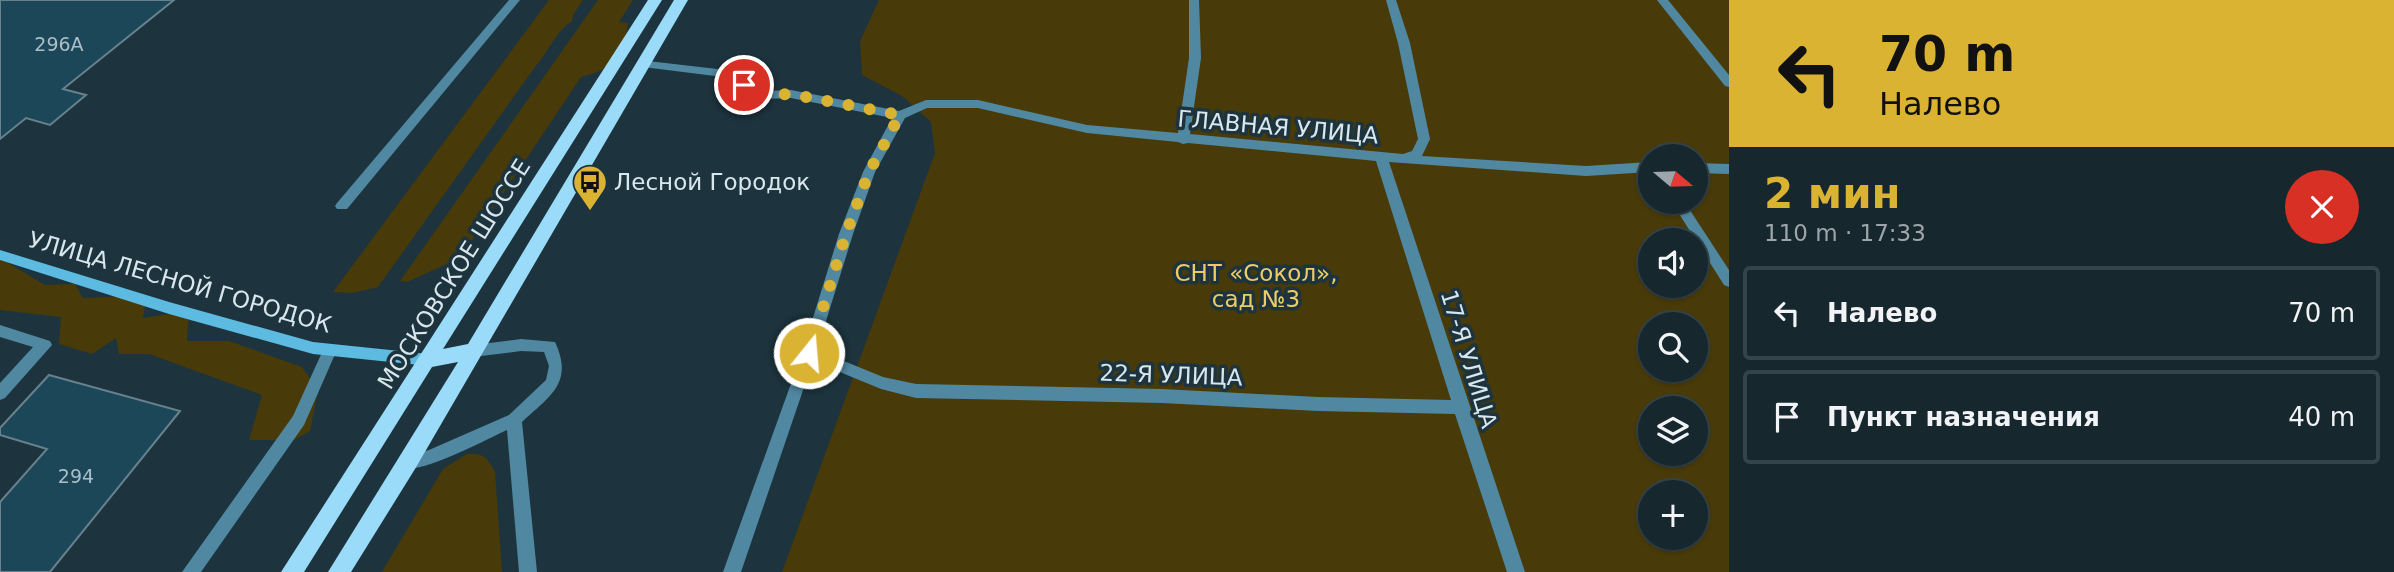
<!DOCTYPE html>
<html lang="ru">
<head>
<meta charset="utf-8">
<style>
  :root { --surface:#16272e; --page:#23333a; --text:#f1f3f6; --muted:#9ea5aa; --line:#35444a; --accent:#dab333 }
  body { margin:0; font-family:"DejaVu Sans",sans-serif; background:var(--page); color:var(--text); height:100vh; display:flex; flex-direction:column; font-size:26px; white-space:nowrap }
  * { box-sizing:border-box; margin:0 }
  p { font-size:23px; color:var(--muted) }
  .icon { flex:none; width:38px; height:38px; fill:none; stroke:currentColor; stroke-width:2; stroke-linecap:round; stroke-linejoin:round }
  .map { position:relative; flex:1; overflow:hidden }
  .drawer { display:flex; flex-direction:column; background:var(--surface); width:665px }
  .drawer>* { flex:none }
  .banner { background:#dab333; color:#111; overflow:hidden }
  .needle { width:46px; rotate:109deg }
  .controls { position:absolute; left:1638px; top:144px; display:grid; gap:14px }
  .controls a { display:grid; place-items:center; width:70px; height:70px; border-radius:50%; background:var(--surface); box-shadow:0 2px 5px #0004,0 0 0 2px var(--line); font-size:35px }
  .pin { position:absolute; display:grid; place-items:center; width:60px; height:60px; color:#fff; margin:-30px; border:4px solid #fff; border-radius:50%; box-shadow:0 2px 7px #0007 }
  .me { position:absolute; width:77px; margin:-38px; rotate:17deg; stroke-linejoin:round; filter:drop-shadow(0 0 5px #0008) }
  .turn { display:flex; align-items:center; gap:24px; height:147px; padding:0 35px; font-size:32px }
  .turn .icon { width:91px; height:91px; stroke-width:2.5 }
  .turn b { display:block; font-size:49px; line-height:60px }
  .round { display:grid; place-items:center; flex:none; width:74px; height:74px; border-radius:37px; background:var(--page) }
  .summary { display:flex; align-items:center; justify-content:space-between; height:119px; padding:0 35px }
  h1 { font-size:42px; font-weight:800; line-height:52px; color:var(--accent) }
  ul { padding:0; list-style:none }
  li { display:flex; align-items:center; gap:21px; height:94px; margin:0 14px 10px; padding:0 21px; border:4px solid var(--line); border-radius:7px }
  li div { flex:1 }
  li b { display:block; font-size:26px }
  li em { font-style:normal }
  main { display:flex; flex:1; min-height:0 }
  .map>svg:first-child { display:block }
</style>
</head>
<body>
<main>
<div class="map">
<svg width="1729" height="572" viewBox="0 0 1729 572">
  <rect width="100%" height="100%" fill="#1d343e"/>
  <!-- green -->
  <g fill="#483a09" fill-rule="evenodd">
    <path d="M549,0H583L573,15L572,21C555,32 548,53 535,67L378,287L352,293L333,292Z"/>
    <path d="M598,0H633L619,22L628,23C624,59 616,68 581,77L460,258L407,282L400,281Z"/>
    <path d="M879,0H1729V572H782L935,153L931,122L902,96L862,75L860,41ZM1650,156H1696V201H1650ZM1650,240H1696V285H1650ZM1650,324H1696V369H1650ZM1650,408H1696V453H1650ZM1650,492H1696V537H1650Z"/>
    <polygon points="0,258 45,285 75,284 83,298 147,295 143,318 189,311 187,341 229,341 302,367 318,390 310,431 294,440 249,440 262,395 149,354 119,354 116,338 92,354 59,344 61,317 0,310"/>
    <path d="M467,454C483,453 487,457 495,472L502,572H382L443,469Z"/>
  </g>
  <!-- building -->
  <g fill="#1c4759" stroke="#67818d" stroke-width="2">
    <polygon points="0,0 174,0 63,89 86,95 50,125 26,118 0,139"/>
    <polygon points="49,375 180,411 50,572 0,572 0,502 47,449 0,435 0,428"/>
  </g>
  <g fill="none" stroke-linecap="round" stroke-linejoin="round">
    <!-- lane -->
    <g fill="#5188a1" fill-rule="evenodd">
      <polygon points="509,0 520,0 347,209 337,209 335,206 337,203"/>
      <polygon points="0,325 50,341 52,345 5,398 0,400 0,383 33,347 0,337"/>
      <path d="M521,339L555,342C574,383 550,396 522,422L537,572H519L507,430C487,439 420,475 402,468L400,463L402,458L429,450L509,415L546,380L549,366L544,352L521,351L473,357L468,355L466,351L468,347L473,345Z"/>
      <polygon points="329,346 334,348 336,352 304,425 201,572 182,572 293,416 324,348"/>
    </g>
    <!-- street -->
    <g fill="#5188a1" fill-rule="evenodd">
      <path d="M1189,0H1199L1201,58L1190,134L1403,154L1412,151L1418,139L1398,43L1386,0H1396L1410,43L1430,139L1422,156L1586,166L1650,162V172L1586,176L1389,162L1525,572H1507L1455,414L1318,411L1162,403L916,398L881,389L813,361L741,572H723L802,353L839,234L863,172L892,118L791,98L763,99L723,77L643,67L639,66V60L726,70L765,91L791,90L899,111L926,100H978L1087,125L1178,133L1189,58ZM927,108H978L1087,133L1178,142L1183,144L1188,143L1376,161L1451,400L1318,397L1162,389L916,384L883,377L817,350L853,234L875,172L905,118Z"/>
      <polygon points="1657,0 1668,0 1729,75 1729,87 1725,86"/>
      <polygon points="1696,163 1729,164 1729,174 1696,173"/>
      <polygon points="1671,201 1684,201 1729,270 1729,287 1724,285"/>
    </g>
    <!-- secondary -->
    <polygon fill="#5dbae1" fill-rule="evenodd" points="0,250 169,302 313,342 429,354 434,356 436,360 434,364 429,366 313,354 169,314 0,260"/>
    <!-- primary -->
    <polygon fill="#99dbf9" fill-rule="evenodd" points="648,0 662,0 443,349 468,344 674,0 688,0 415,469 351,572 328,572 458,362 432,367 304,572 281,572"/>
  </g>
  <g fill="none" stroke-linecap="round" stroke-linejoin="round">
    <!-- route -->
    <polyline stroke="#dab333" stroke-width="12" stroke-dasharray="0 21.6" points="744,85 763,95 791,94 900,115 869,172 846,234 809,353"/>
  </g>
  <!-- icons -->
  <defs>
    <g id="bus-pin" transform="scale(1.75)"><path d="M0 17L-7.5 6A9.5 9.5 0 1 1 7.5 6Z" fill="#dab333" stroke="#1d343e"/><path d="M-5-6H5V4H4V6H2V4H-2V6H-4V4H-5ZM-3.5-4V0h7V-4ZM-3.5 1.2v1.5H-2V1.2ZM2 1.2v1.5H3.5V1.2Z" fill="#111"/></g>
  </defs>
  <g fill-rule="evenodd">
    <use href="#bus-pin" x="590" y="182"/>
  </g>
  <g text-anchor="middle" stroke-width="7" stroke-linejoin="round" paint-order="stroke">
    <!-- number labels -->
    <g font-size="19" fill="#aabfc8">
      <text x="59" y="51">296А</text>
      <text x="76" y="483">294</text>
    </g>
    <!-- street labels -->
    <g font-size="23" fill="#d9e7ed" stroke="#1d343e">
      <text transform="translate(1278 127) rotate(5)" y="8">ГЛАВНАЯ УЛИЦА</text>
      <text transform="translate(454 274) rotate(-58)" y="8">МОСКОВСКОЕ ШОССЕ</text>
      <text transform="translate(180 282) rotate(16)" y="8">УЛИЦА ЛЕСНОЙ ГОРОДОК</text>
      <text transform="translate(1469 359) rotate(73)" y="8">17-Я УЛИЦА</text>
      <text transform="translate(1171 375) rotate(2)" y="8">22-Я УЛИЦА</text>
    </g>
    <!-- poi labels -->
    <g font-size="23" fill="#d9e7ed" stroke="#1d343e" text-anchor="start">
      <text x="614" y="190">Лесной Городок</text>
    </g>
    <!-- park labels -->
    <g font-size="23" fill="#eccb68" stroke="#1d343e">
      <text x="1256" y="281">СНТ «Сокол»,<tspan x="1256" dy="26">сад №3</tspan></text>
    </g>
  </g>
</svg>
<div class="controls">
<a><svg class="needle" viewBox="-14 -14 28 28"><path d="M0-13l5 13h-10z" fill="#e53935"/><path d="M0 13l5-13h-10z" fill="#9ea5aa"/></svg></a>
<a><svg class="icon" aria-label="sound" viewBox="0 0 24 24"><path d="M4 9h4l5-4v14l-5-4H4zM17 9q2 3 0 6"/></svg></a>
<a><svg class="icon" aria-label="search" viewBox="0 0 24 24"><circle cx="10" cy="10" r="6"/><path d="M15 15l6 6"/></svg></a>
<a><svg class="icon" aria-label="layers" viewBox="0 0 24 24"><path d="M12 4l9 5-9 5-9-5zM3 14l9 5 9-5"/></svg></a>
<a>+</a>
</div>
<div class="pin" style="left:744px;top:85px;background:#d93025"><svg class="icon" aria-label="arrive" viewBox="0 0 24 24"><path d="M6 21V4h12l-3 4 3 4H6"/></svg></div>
<svg class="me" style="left:809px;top:353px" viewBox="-20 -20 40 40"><circle r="17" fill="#dab333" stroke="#fff" stroke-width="3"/><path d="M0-11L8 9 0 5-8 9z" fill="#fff"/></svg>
</div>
<section class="drawer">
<div class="banner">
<div class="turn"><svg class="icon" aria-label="left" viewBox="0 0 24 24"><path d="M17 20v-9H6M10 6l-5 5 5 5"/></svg><div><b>70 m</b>Налево</div></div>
</div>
<div class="summary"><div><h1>2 мин</h1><p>110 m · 17:33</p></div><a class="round" style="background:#d93025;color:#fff"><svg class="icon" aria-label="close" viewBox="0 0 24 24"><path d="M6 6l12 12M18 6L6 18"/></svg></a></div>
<ul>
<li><svg class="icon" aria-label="left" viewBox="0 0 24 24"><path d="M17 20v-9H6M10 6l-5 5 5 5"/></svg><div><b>Налево</b></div><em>70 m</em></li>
<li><svg class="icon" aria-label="arrive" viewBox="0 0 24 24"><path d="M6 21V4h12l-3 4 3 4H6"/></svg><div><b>Пункт назначения</b></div><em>40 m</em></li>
</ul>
</section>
</main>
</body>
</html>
